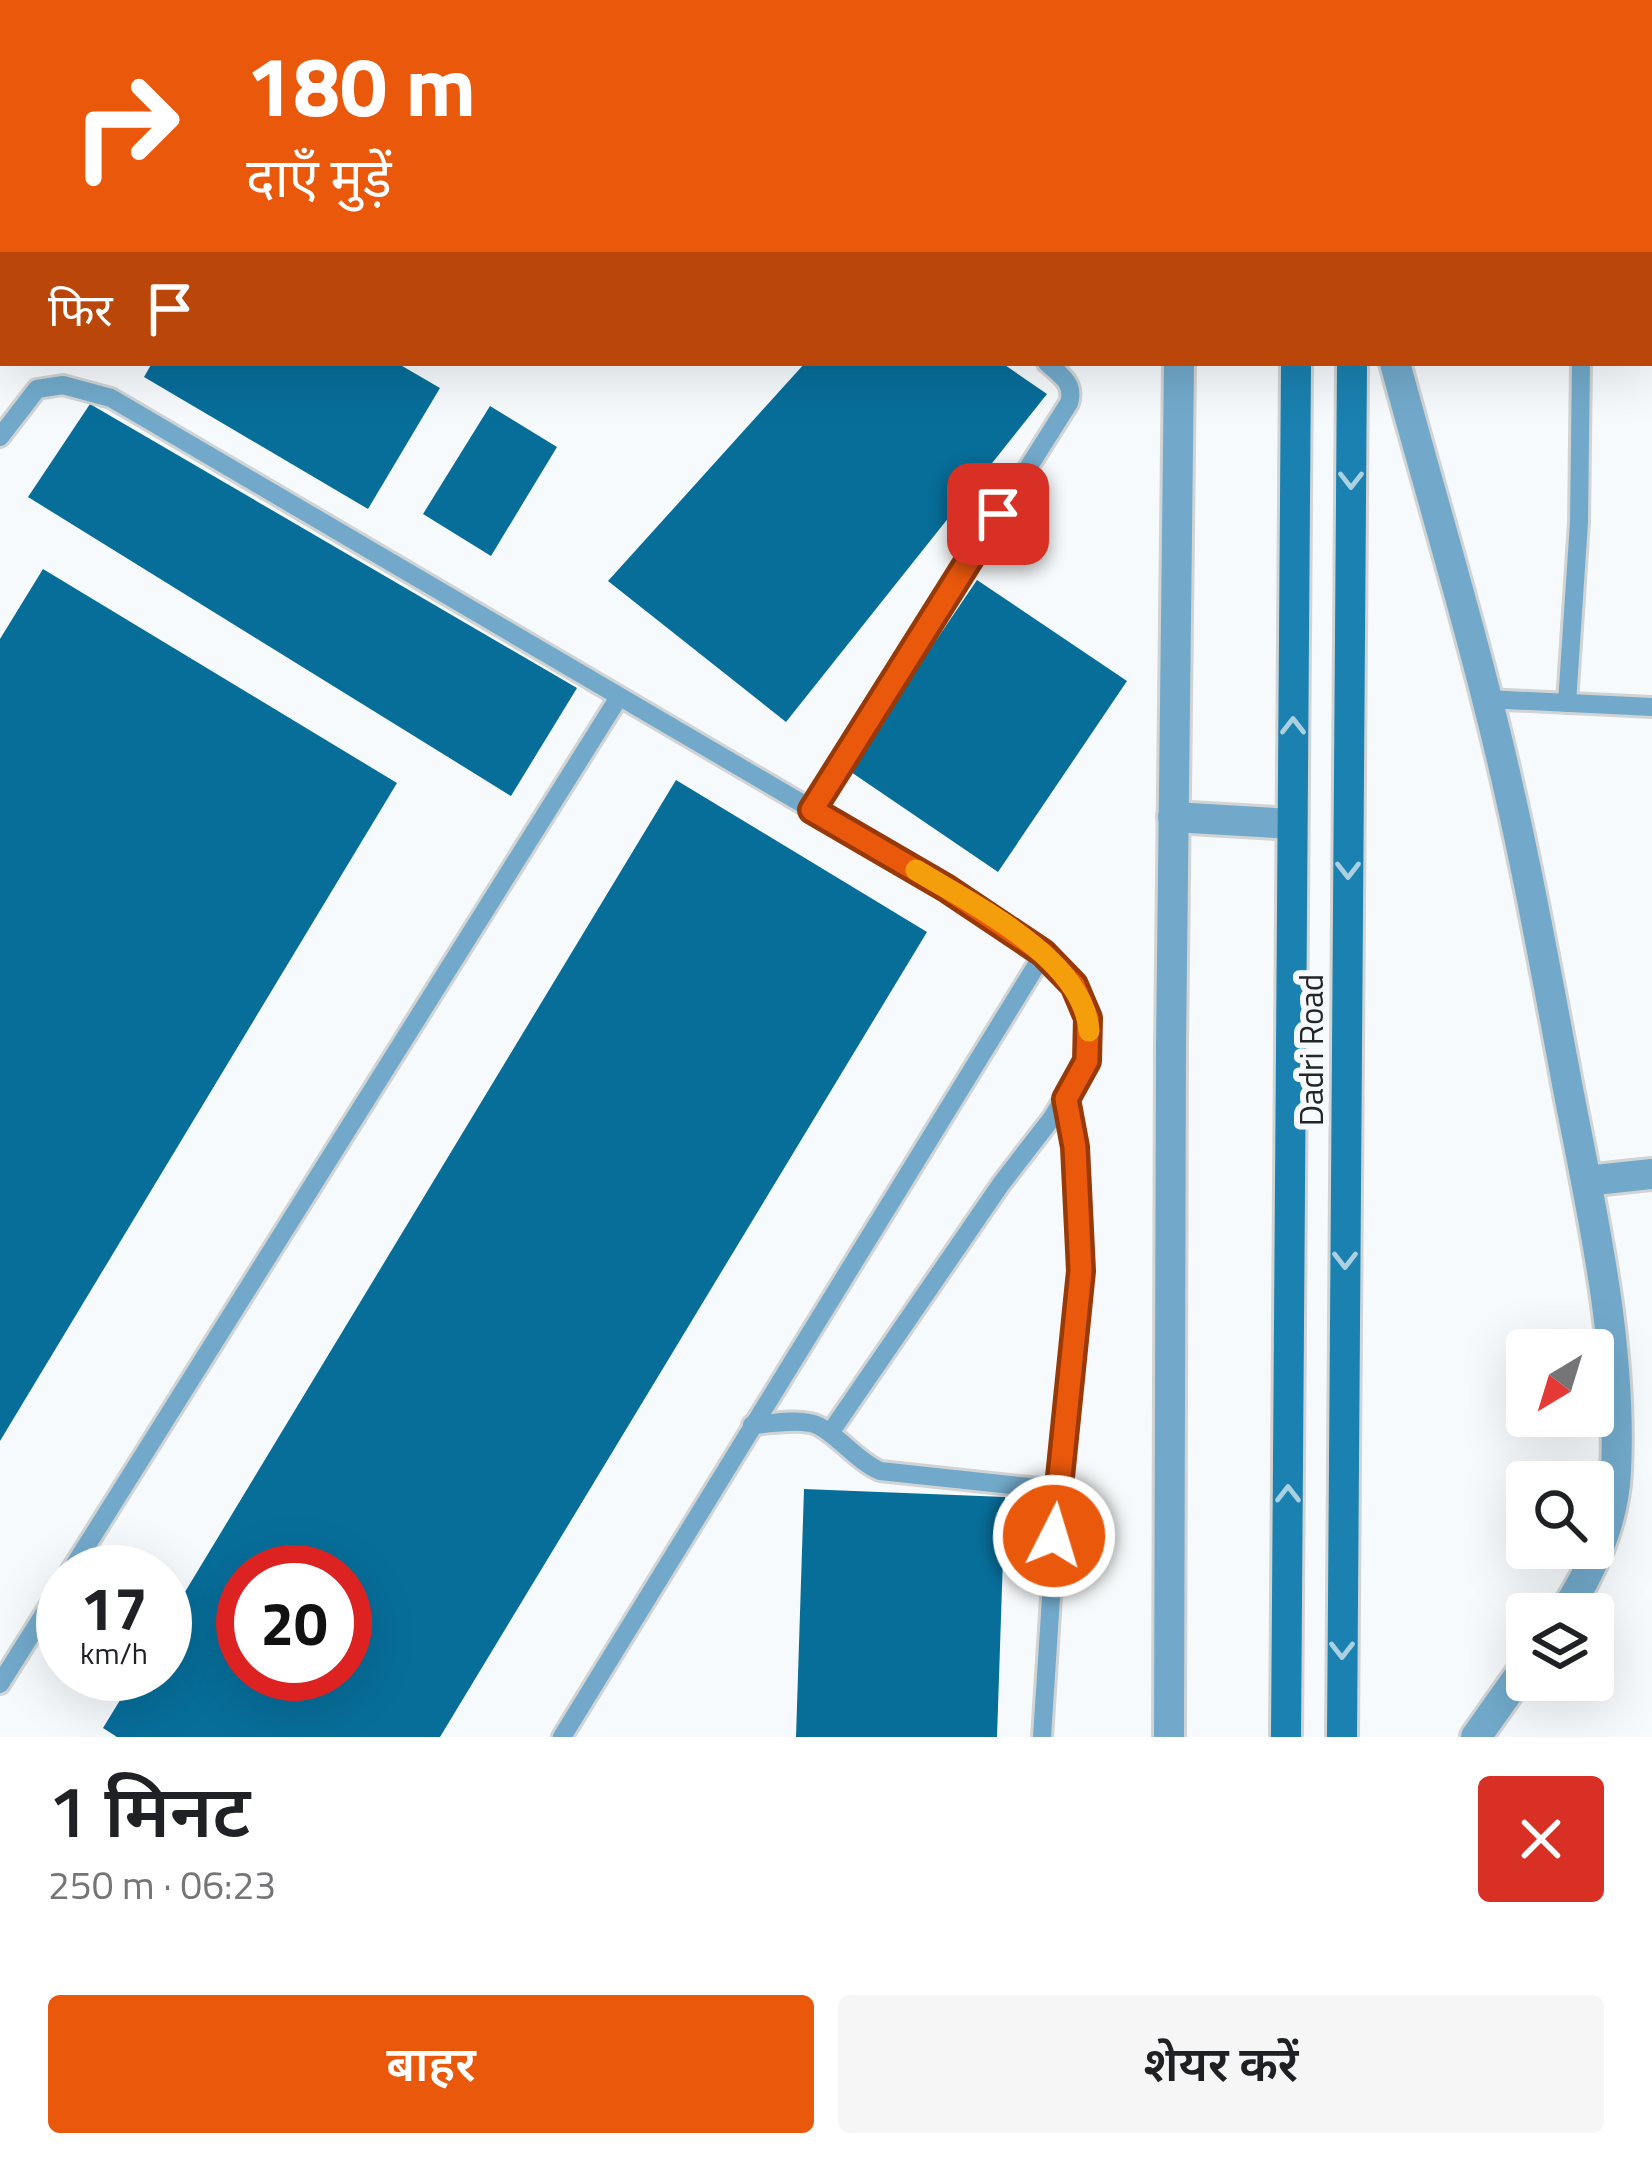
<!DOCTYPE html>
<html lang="hi">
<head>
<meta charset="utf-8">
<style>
  :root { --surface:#fff; --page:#f6f6f6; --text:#202124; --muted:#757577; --accent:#ea580c }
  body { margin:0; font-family:"Titillium Web","Noto Sans Devanagari",sans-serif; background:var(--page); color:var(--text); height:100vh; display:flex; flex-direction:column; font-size:45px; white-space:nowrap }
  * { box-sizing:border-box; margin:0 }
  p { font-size:39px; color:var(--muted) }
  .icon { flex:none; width:66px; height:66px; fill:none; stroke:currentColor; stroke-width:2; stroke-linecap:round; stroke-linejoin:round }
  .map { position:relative; height:1737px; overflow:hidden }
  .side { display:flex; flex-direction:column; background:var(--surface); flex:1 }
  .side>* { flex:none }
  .hud { position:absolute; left:0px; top:0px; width:1653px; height:366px; box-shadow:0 12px 48px #0002; background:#ea580c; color:#fff; overflow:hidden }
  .needle { width:78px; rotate:218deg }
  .tools { position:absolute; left:1506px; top:1329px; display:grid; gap:24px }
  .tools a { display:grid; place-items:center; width:108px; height:108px; border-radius:12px; background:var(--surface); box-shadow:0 12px 48px #0002; font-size:60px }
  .speed { position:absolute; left:36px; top:1545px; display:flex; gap:24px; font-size:60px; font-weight:700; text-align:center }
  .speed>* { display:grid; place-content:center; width:156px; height:156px; border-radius:50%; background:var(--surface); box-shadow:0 12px 48px #0002; line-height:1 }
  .speed small { font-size:30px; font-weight:400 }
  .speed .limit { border:18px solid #d22; background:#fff; color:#111 }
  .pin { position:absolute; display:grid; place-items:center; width:102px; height:102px; color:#fff; margin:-51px; border-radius:24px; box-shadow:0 6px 18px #0006 }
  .me { position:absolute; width:132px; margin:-66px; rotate:5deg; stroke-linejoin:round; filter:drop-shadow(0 0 9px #0008) }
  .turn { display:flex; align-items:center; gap:42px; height:252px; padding:0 48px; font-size:54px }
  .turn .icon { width:156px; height:156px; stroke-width:2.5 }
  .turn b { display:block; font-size:84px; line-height:102px }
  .then { display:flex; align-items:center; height:114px; padding:0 48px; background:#0003; gap:24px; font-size:45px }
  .round { display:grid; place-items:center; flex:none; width:126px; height:126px; border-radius:12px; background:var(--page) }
  .head { display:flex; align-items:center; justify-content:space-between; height:204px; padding:0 48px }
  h1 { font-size:72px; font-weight:600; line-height:90px }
  .button { display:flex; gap:24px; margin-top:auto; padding:24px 48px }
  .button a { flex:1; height:138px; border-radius:12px; background:var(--accent); color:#fff; font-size:48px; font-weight:600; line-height:138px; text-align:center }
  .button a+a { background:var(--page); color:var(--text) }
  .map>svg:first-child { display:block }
</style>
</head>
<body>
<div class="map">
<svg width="1652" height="1737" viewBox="0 0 1652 1737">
  <rect width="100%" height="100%" fill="#f7fafc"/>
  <!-- building -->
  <g fill="#076e9a" fill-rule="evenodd">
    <polygon points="152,363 397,363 440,388 368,509 144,377"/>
    <polygon points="805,363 1002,363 1047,394 786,722 608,581"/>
    <polygon points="90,404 577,688 511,796 28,497"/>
    <polygon points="490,406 557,447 491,556 423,514"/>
    <polygon points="43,569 397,783 0,1441 0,639"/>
    <polygon points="977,580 1127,681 998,872 848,770"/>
    <path d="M676,780L927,932L440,1737H117L103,1728L136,1674H165V1625ZM243,1572H345V1674H243Z"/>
    <polygon points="804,1489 1005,1497 997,1737 796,1737"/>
  </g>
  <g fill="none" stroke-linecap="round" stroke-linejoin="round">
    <!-- lane casing -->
    <g stroke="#d1d4d5" stroke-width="24">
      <g id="lane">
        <polyline points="1583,0 1583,3"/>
        <polyline points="0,437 37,389 63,385 111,398 946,888 1044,953 1074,985 1088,1018 1087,1061 1052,1118 1001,1184 830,1433"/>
        <polyline points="1487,699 1652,707"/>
        <polyline points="1567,703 1579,522 1581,363"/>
        <path d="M812,810L1069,403C1075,384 1061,375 1047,363"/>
        <path d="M752,1425C770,1424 792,1419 810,1423C832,1427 854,1460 880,1471L1058,1490"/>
        <polyline points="70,1572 619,697"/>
        <polyline points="0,1684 63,1584"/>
        <polyline points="562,1737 1044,953"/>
        <polyline points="1042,1737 1058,1490 1081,1271 1075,1147 1065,1099"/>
      </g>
    </g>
    <!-- street casing -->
    <g stroke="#d1d4d5" stroke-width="36">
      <g id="street">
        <polyline points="1193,3 1194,0"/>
        <path d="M1395,363C1425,474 1458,584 1486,695C1520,826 1544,961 1569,1094C1593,1218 1622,1345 1616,1471C1614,1521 1591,1574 1563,1614"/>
        <polyline points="1173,817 1292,824"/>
        <polyline points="1586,1181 1652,1174"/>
        <polyline points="1169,1737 1171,1047 1179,363"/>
        <polyline points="1476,1737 1527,1665"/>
      </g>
    </g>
    <!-- secondary casing -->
    <g stroke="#d1d4d5" stroke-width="36">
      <g id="secondary">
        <polyline points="1298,3 1298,0"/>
        <polyline points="1355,3 1355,0"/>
        <polyline points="1286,1737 1296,363"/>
        <polyline points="1342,1737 1352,363"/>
      </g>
    </g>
    <!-- lane -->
    <use href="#lane" stroke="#72a9ca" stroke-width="18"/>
    <!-- street -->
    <use href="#street" stroke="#72a9ca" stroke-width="30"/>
    <!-- secondary -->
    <use href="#secondary" stroke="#1a81b0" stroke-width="30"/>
  </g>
  <!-- one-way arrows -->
  <defs><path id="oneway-chevron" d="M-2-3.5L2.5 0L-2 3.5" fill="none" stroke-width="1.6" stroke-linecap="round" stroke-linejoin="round" transform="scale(3)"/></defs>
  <g stroke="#aad0e1">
    <use href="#oneway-chevron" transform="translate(1351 480) rotate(90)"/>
    <use href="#oneway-chevron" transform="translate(1293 726) rotate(-90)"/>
    <use href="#oneway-chevron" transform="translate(1348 870) rotate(90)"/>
    <use href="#oneway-chevron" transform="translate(1345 1260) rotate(90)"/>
    <use href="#oneway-chevron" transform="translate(1288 1494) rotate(-90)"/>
    <use href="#oneway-chevron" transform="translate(1342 1650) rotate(90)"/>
  </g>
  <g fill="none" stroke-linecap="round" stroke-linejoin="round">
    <!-- route casing -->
    <g stroke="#983908" stroke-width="30">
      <polyline id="route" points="998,514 812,810 946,888 1043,953 1074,985 1088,1018 1087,1061 1066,1099 1075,1147 1081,1271 1054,1536"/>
    </g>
    <!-- route -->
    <use href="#route" stroke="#ea580c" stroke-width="21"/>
    <!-- slow -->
    <path stroke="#f59e0b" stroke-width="21" d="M916,870C972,904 1084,959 1089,1031"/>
  </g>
  <g text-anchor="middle" stroke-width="12" stroke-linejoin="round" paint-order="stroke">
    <!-- street labels -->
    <g font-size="33" fill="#242526" stroke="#f7fafc">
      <text transform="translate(1311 1050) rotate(-90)" y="12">Dadri Road</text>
    </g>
  </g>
</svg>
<div class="tools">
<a><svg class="needle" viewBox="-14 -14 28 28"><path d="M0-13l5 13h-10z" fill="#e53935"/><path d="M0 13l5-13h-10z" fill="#757577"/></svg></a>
<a><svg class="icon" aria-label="search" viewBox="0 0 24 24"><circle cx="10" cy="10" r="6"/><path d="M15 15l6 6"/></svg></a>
<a><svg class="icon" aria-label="layers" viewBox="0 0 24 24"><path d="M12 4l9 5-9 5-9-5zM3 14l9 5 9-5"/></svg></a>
</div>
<div class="speed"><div>17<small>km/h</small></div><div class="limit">20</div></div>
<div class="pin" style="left:998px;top:514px;background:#d93025"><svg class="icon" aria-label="arrive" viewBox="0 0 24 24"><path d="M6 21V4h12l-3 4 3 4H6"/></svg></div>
<svg class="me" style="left:1054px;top:1536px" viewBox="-20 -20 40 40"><circle r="17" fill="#ea580c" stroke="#fff" stroke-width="3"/><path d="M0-11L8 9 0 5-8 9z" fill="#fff"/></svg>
<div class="hud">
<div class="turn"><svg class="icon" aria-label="right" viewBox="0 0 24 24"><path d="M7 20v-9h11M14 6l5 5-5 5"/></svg><div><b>180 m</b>दाएँ मुड़ें</div></div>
<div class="then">फिर<svg class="icon" aria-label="arrive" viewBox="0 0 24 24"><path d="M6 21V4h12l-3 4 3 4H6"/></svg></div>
</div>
</div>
<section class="side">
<div class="head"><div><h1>1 मिनट</h1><p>250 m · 06:23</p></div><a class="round" style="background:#d93025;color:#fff"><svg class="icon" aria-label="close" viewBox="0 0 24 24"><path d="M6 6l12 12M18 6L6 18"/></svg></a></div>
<div class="button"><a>बाहर</a><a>शेयर करें</a></div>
</section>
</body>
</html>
